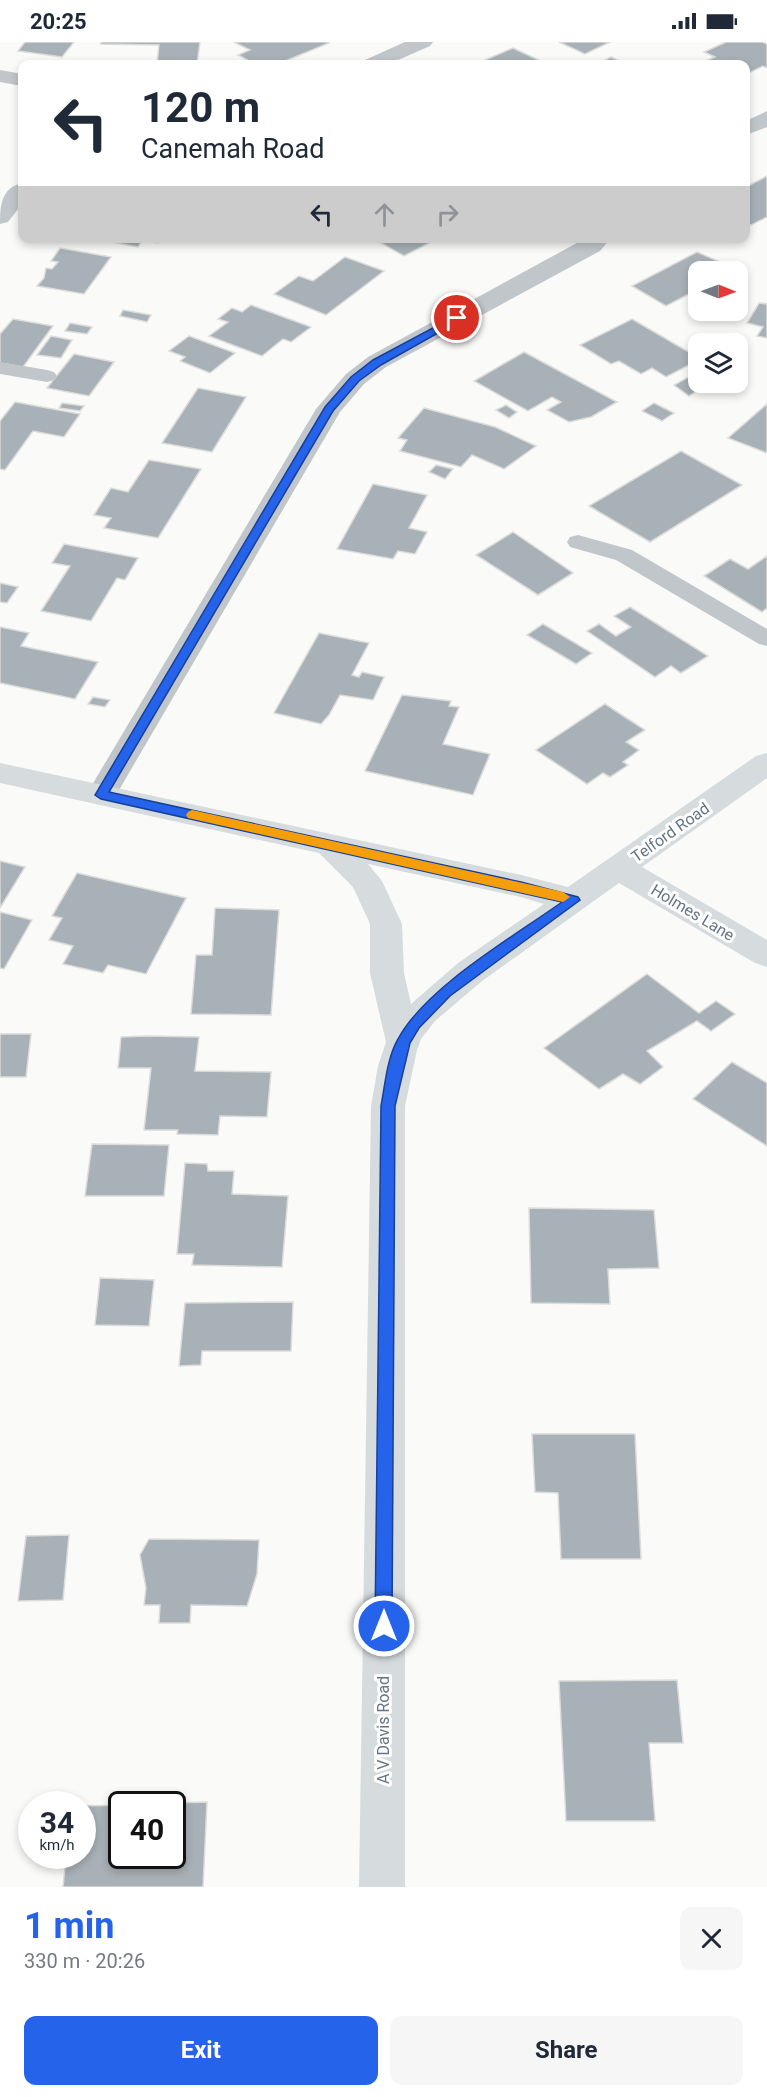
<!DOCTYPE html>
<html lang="en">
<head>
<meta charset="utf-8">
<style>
  :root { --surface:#fff; --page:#f6f6f7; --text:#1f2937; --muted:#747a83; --accent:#2563eb }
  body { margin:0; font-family:Roboto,sans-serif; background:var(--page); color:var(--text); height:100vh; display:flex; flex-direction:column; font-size:22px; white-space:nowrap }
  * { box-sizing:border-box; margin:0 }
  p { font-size:20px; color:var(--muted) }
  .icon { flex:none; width:33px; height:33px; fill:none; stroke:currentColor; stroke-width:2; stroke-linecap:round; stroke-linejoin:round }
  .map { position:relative; height:1845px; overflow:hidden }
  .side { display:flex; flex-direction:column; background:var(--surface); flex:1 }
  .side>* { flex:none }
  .banner { position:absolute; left:18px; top:18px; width:732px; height:183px; border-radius:12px; box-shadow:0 3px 9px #0003; background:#fff; color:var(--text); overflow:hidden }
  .needle { width:39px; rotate:91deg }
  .controls { position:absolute; left:688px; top:219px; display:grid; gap:12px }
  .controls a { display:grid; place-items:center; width:60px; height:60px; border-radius:12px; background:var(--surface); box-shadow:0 3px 9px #0003; font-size:30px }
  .speed { position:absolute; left:18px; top:1749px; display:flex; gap:12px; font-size:30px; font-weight:700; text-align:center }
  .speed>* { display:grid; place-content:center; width:78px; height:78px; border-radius:50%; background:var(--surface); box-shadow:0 3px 9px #0003; line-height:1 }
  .speed small { font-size:15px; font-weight:400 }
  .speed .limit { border:3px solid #111; border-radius:9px; background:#fff; color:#111 }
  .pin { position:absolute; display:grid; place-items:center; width:51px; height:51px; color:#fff; margin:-26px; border:3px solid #fff; border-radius:50%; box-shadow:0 2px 6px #0007 }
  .me { position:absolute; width:66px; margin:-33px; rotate:0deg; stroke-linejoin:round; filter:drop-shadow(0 0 4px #0008) }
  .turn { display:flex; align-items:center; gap:21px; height:126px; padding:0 24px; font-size:27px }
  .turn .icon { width:78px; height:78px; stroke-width:2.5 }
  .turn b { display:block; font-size:42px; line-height:51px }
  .lanes { display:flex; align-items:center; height:57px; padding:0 24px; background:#0003; justify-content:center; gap:30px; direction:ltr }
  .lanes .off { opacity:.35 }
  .round { display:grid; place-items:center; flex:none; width:63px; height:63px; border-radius:12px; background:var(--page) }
  .overview { display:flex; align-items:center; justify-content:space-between; height:102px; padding:0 24px }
  h1 { font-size:36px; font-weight:700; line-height:45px; color:var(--accent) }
  .button { display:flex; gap:12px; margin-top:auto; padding:12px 24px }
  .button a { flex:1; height:69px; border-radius:12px; background:var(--accent); color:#fff; font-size:24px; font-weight:700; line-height:69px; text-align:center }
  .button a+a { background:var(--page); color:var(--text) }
  .status { display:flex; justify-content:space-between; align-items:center; height:42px; padding:0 30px; background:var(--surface); direction:ltr }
  .status svg { height:16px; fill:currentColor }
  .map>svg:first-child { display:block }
</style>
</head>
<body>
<div class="status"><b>20:25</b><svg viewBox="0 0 49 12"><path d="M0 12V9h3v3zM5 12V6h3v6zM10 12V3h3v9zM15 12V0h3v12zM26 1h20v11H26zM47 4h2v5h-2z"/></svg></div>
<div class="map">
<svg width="767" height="1845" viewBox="0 0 767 1845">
  <rect width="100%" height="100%" fill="#fafaf8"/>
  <!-- building -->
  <g fill="#a8b1b7" stroke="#dcdcda" stroke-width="1.5">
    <polygon points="25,0 74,0 62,15 18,9"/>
    <polygon points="101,0 200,0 197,22 157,22 159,3 101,2"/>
    <polygon points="234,0 328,0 329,1 278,22 255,22 238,13 250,8"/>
    <polygon points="559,0 610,0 585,12"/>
    <polygon points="726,0 762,0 767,2 767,26 763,24 749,31 746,29 746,22 698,22 715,15 704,10"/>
    <polygon points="513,6 547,22 476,22"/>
    <polygon points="611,15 622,20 607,22 601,20"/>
    <polygon points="767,134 767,175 751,183 746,181 746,145"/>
    <polygon points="89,196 161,196 158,201 142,199 138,205"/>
    <polygon points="372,196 439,196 404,214"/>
    <polygon points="60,206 111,215 84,252 37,244 44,236 46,226 52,227 58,220 51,219"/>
    <polygon points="697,210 736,227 732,230 699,230 699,247 666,264 632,244"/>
    <polygon points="345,215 384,229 326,273 274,252 299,234 313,239"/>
    <polygon points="759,261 767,262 767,296 757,294 763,285 747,281"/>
    <polygon points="251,263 311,285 291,300 283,297 262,314 209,294 228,280 218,277 232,266 242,270"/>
    <polygon points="123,268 151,273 147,280 120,274"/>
    <polygon points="13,277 53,284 23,325 0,321 0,292"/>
    <polygon points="632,277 699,316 699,318 666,335 652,326 641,332 619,319 611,322 580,303"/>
    <polygon points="70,281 92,285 87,292 65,289"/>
    <polygon points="51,294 72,298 61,316 37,313"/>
    <polygon points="189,294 235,311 210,331 180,319 185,315 169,309"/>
    <polygon points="524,310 617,360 591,375 569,380 547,368 561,360 552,355 528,369 474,339"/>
    <polygon points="74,312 114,320 89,354 47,346"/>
    <polygon points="696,331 699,332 699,340 710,340 689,354 674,343"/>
    <polygon points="198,346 246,355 212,410 162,401"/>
    <polygon points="15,360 80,372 64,395 33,389 5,428 0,427 0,379"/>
    <polygon points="62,361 84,364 80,369 59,366"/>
    <polygon points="654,361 674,371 662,379 642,369"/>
    <polygon points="767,362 767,411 728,396"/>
    <polygon points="506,363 517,370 509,376 496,368"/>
    <polygon points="424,366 495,385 536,404 504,427 472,413 461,425 400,409 407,398 398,396"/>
    <polygon points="681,409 742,443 650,500 589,464"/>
    <polygon points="149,418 201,427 158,496 104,486 111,476 94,473 111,446 128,450"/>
    <polygon points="436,423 453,427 445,437 429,430"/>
    <polygon points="373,442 427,453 409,486 427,490 415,512 398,509 393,517 337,507"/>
    <polygon points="513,490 573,531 538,553 476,513"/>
    <polygon points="64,502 138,516 125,538 117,536 91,579 41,569 70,524 52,521"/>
    <polygon points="767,514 767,566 762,570 704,534 730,517 748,527"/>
    <polygon points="0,541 18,545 7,561 0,560"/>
    <polygon points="630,565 708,614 681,631 671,624 655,635 587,589 599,582 616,594 631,585 614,574"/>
    <polygon points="543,582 592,611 576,622 527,593"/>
    <polygon points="0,585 29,591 21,604 98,620 75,657 0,641"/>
    <polygon points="319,591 369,601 352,633 359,635 362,630 384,635 373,658 340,653 329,673 321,682 274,671"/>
    <polygon points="402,653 451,659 449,664 459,665 443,702 490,712 473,753 365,729"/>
    <polygon points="93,655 110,658 105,665 88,662"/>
    <polygon points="605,662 645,688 626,700 639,708 623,720 628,723 610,735 603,731 587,742 536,708"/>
    <polygon points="0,819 25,825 0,866"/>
    <polygon points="77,831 186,856 146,932 108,923 103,931 63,922 73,904 49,898 62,876 52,874"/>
    <polygon points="215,866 279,868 271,973 191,972 196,913 212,913"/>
    <polygon points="0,870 32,878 4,927 0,926"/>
    <polygon points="647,932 699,971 716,959 735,972 711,989 697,979 647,1009 663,1025 640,1042 623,1032 599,1047 544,1006"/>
    <polygon points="0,992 31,992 26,1035 0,1035"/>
    <polygon points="149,994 199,995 195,1029 271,1030 267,1075 220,1074 218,1093 177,1092 178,1088 144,1088 151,1026 118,1026 121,995"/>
    <polygon points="732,1020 767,1041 767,1104 693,1057"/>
    <polygon points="92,1102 169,1103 164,1154 85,1154"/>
    <polygon points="185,1121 207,1122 208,1129 234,1129 232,1152 288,1154 282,1225 192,1223 194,1212 177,1212"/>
    <polygon points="529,1166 654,1168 659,1226 608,1227 610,1262 531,1261"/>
    <polygon points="100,1236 154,1238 149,1284 95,1283"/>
    <polygon points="293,1260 291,1309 202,1309 201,1323 179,1324 185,1261"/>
    <polygon points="532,1392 635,1392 641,1517 561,1517 558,1451 535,1450"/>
    <polygon points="69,1493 63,1558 18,1559 26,1494"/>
    <polygon points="149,1497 259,1498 257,1532 247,1564 191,1563 190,1581 159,1581 160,1563 144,1563 146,1546 140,1513"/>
    <polygon points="677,1638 683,1701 649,1701 655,1779 566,1779 559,1639"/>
    <polygon points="207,1760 203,1845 63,1845 66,1814 82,1814 82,1764 122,1763 122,1814 172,1814 172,1762 131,1762"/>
  </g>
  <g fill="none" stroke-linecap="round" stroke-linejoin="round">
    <!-- lane -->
    <g fill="#c1c6ca" fill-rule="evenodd">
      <polygon points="0,320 47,328 54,330 57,334 54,338 47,340 0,332"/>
      <polygon points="578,493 632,508 767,587 767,604 759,602 616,518 570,505 567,500 570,495"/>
    </g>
    <!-- street -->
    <g fill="#c1c6ca" fill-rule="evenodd">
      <polygon points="405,0 433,0 430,4 389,22 361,22 365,18"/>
      <polygon points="0,28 22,32 22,44 0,40"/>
      <polygon points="767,69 767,85 746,93 746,79"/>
      <path d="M22,141V162L8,180L0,182C0,164 1,146 22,141Z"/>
      <polygon points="586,196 611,196 600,209 386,325 364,342 340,370 112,760 101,763 90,760 86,753 316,367 346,332 368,315"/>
    </g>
    <!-- secondary -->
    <path fill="#d6dbde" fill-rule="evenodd" d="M767,711V736L642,825L767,898V925L755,921L619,841L482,939L435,979L421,997L417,1008L405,1064V1845H359L371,1064L378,1024L386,1000L370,931V882L353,845L319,811L0,741V721L521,833L568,845L756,714ZM368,822L521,855L544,862L458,921L411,962L404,931L402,882L382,839Z"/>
  </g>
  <!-- route -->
  <path fill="#2563eb" stroke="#184099" stroke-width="1.5" d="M457,273L461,274V278L381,323L359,339L333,369L109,750L521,840L578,855L580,858L450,954L419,986L410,1001L395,1064L392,1584L390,1589L384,1592L378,1589L375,1584L381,1064C385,1043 387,1016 398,997C426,945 513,895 562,860L101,757L95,753L325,365L351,335L373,318Z"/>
  <!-- slow -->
  <polygon fill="#f59e0b" points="192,768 563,850 570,855 563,860 188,776 186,773 188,770"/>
  <g text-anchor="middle" stroke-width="6" stroke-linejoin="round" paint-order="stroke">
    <!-- street labels -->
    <g font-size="16" fill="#667582" stroke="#fff">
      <text transform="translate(670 790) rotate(-35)" y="6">Telford Road</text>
      <text transform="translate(693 870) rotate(31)" y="6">Holmes Lane</text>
      <text transform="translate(383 1688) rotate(-90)" y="6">A V Davis Road</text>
    </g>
  </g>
</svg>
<div class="controls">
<a><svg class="needle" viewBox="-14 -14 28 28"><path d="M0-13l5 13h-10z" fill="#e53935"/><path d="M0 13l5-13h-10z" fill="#747a83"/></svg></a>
<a><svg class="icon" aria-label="layers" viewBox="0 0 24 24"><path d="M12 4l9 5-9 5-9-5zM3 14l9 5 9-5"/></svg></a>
</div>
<div class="speed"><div>34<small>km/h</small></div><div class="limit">40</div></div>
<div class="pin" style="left:457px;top:276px;background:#d93025"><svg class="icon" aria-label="arrive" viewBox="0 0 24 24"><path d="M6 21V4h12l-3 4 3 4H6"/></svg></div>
<svg class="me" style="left:384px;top:1584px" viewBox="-20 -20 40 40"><circle r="17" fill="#2563eb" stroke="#fff" stroke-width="3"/><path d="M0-11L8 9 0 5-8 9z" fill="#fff"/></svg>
<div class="banner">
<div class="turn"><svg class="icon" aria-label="left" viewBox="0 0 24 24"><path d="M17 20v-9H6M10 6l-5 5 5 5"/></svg><div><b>120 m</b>Canemah Road</div></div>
<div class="lanes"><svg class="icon" aria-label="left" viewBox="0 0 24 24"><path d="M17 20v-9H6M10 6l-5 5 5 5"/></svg><svg class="icon off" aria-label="ahead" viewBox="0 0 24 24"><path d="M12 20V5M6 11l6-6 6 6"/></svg><svg class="icon off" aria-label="right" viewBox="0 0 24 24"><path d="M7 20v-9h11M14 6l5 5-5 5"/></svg></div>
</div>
</div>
<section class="side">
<div class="overview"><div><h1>1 min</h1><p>330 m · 20:26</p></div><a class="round"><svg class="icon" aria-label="close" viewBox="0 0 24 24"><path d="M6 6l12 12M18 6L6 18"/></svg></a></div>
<div class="button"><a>Exit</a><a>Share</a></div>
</section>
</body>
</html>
